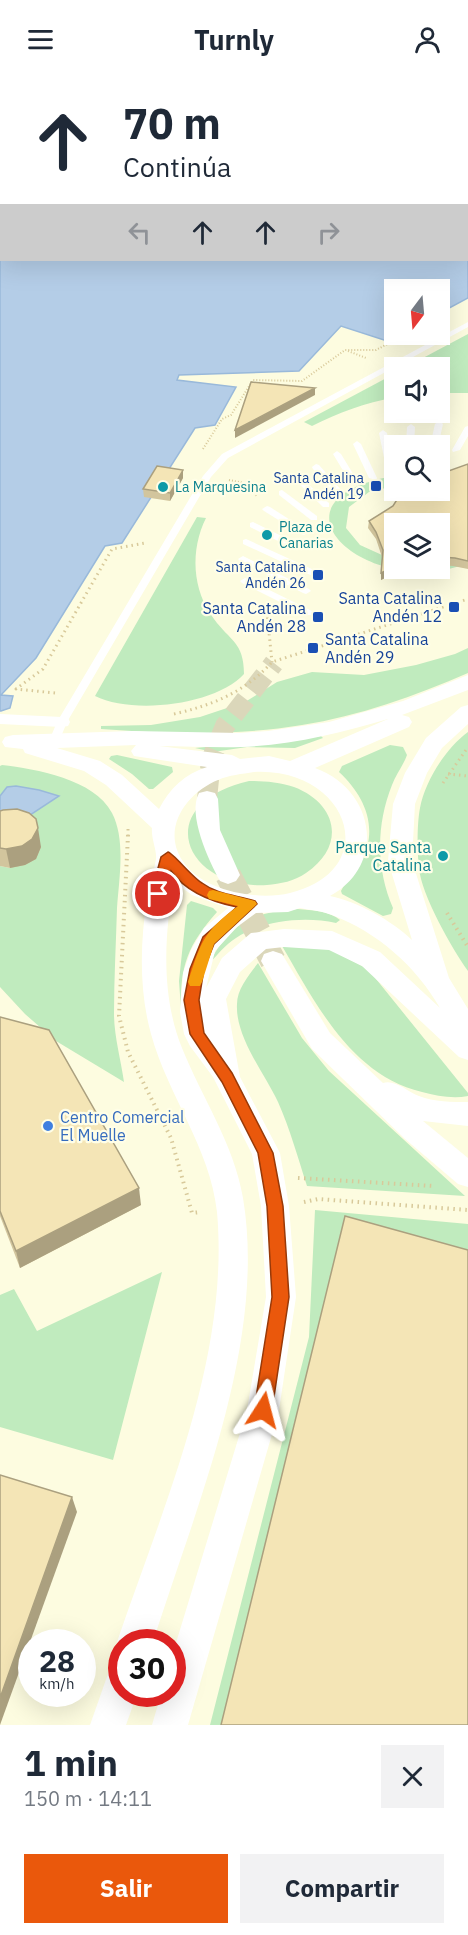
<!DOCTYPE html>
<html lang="es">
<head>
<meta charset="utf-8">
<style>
  :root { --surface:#fff; --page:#f2f2f3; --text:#1f2937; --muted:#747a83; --accent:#ea580c }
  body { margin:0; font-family:"IBM Plex Sans",sans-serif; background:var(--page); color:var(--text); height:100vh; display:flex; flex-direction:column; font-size:22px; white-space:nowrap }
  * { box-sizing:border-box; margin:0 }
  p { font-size:20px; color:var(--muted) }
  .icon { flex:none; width:33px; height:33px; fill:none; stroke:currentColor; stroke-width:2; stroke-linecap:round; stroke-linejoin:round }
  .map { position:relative; height:1647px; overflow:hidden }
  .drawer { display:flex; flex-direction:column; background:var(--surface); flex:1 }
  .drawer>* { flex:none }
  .top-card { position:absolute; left:0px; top:0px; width:468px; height:183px; box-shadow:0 6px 24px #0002; background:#fff; color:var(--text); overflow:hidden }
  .needle { width:39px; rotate:196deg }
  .buttons { position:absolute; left:384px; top:201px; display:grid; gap:12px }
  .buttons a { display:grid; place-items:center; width:66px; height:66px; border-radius:0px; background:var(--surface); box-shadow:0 6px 24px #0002; font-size:30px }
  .speed { position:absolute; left:18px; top:1551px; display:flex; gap:12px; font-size:30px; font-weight:700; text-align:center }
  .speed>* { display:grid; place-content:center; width:78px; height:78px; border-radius:50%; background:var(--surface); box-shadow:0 6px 24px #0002; line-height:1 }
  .speed small { font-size:15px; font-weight:400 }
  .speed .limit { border:9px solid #d22; background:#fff; color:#111 }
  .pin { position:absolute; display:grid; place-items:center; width:51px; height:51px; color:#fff; margin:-26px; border:3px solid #fff; border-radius:50%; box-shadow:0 2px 6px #0007 }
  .me { position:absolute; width:66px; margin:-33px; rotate:9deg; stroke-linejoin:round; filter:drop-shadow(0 0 4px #0008) }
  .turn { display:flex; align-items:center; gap:21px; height:126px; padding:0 24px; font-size:27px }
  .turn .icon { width:78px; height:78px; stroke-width:2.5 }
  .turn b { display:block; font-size:42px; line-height:51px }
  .lanes { display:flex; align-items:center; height:57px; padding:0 24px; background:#0003; justify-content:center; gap:30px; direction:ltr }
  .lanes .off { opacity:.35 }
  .round { display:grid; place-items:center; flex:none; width:63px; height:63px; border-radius:0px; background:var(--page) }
  .head { display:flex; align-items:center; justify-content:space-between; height:102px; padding:0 24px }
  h1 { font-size:36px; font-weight:700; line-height:45px }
  .action { display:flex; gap:12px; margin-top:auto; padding:12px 24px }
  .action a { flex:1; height:69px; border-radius:0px; background:var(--accent); color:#fff; font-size:24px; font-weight:700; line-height:69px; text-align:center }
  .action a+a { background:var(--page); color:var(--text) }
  header { display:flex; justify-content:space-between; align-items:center; height:78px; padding:0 24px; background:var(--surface); font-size:27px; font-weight:700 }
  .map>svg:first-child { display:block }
</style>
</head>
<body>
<header><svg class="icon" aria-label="menu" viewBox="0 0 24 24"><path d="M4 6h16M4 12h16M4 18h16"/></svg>Turnly<svg class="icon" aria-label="person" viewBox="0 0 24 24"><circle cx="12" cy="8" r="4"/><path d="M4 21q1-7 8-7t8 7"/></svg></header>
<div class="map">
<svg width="468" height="1647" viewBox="0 0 468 1647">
  <rect width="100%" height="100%" fill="#fdfce0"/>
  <!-- green -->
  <g fill="#c0ebbe">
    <polygon points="468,256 468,315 440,315 440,290 406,289"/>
    <path d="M394,296V320C366,324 338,335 312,348L304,344Z"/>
    <path d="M394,398V408L369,414L349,429L346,450L360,467L393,482L394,490H440V481L468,485C370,524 254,422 394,398Z"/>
    <path d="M197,439L206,440C190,472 192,512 214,541C230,563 244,564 244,596C216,627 133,637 95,618Z"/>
    <path d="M468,570V595C415,618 359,638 302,647C237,658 166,656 101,651V648L151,647L200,639L245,624L277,604L312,594L364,597L416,587L455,576Z"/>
    <path d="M468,654V893C452,871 421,816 419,790C417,774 417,745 420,730C425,703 446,670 468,654Z"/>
    <polygon points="321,658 323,660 295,670 247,669 213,674 195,670"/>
    <path d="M390,667L403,669L407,677C403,688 396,696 392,707C376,747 376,791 393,830L391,836L383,838L342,816L341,813C346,802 357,794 362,782C379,749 364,717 339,694L342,688Z"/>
    <polygon points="117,677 172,689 173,694 153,711 149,711 132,696 109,681 111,678"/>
    <path d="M2,687C36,691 94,701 112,735C126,762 119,800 117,830C116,865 114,901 114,936C114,958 121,982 124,1004L56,963L25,936L0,909V788L10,790L0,754V688Z"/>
    <path d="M249,703C264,703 279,704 294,709C338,726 346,768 306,795C295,803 280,806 267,807C184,812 149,726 249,703Z"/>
    <path d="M191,823L213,830L217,834C188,867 180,887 181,931L179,903L187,827Z"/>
    <path d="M298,831C311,832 330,833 340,842L336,845C305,838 263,842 236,860C225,867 217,877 209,886C229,845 253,834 298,831Z"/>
    <path d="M282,868H323L368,891L468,1015V1018C453,1021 437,1018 422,1014C351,997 316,926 282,868Z"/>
    <path d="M258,885L302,960L329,993L465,1118L307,1108C298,1080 290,1051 278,1024C265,996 235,959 237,926C237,911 249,897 258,885Z"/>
    <polygon points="315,1132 468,1146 468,1180 222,1647 210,1647 309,1259"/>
    <polygon points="162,1194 113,1382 0,1349 0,1217 14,1211 37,1253"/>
  </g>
  <!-- water -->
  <g fill="#b4cde7" stroke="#99b9da" stroke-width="1.5">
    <polygon points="0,0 107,0 2,2 2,182 466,182 466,2 247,1 468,0 468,220 440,235 440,212 394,212 394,256 399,257 387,263 341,248 299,293 179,297 177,302 236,309 215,347 195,350 122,465 105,468 36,580 1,617 13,618 10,630 1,633 0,633"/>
    <polygon points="16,708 39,712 59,718 12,749 0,744 0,718 7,709"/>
  </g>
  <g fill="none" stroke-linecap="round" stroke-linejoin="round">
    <!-- minor-tunnel-far1 -->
    <polyline stroke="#dbd7ba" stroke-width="20" stroke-dasharray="20 10" stroke-linecap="butt" points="207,721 211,682 225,648 274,585"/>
    <!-- minor-tunnel -->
    <polyline stroke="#dbd7ba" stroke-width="26" stroke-dasharray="26 13" stroke-linecap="butt" points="228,797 273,883"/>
    <!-- path-far2 -->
    <g stroke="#d8c99a" stroke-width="2" stroke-dasharray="1 2" stroke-linecap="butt">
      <polyline points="348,273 366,280"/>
      <polyline points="203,371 222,341 231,337 253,302 302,303 345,272 376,272 395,262"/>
      <polyline points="229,402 254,407 256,418"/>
    </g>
    <!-- path-far1 -->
    <g stroke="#d8c99a" stroke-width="3" stroke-dasharray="1.5 4" stroke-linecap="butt">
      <polyline points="267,534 272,584"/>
      <polyline points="55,615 16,611 43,591 112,471 145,465"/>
      <path d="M174,636C213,627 245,614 272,584L468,521"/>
      <polyline points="448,696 468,698"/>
      <polyline points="443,705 466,672"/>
      <polyline points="128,758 128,749"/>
    </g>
    <!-- path -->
    <g stroke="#d8c99a" stroke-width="4" stroke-dasharray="1.5 4.5" stroke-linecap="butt">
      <polyline points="128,757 119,938 128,974 171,1060 192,1135 201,1134"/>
      <polyline points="447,835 468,869"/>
      <polyline points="298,1100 434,1108"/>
      <polyline points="304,1124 318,1121 468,1132"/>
    </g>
    <!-- service -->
    <g fill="#fff" fill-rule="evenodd">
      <polygon points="468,244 468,249 228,380 211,399 67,644 58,666 50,666 49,663 57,644 203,398 222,376"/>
      <polygon points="439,343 443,346 438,368 430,368 435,346"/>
      <polygon points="411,346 415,349 414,368 406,368 407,349"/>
      <polygon points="468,348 468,358 460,372 453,374 452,372 465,349"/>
      <polygon points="383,352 387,355 394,390 394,395 391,397 387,394 379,355"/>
      <polygon points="357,363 361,366 377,400 376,402 369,400 353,366"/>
      <polygon points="337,373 341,376 358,404 357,406 351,406 350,404 333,376"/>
      <polygon points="316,386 319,387 342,413 342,417 336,417 313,391 312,389"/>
      <polygon points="298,397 329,425 329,429 323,429 295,402 295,398"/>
      <polygon points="282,412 317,438 317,442 311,442 279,417 279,413"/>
      <polygon points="267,428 270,429 309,454 304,457 301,456 264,433 262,431"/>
      <polygon points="253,444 300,467 302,469 300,471 294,471 250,449 250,445"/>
      <polygon points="246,461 314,492 316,494 311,497 308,496 243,466 243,462"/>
      <polygon points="243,478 309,511 311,513 306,516 303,515 240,483 238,481"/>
      <polygon points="245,500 312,533 314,535 312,537 306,537 242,505 240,503"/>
    </g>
    <!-- pedestrian -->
    <polygon fill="#fff" fill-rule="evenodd" points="0,636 62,639 68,640 70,644 68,648 62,649 0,646"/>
    <!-- minor -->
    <g fill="#fff" fill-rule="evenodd">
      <path d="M468,597V612L402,637L409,639L412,644L409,649L315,690C374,711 388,786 330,818C358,824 391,842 412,862L388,783L393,726L405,695L426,660L461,629L468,627V646L442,670L427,695L415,726L412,783L449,900L468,931V982L459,979L362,888L329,872L284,869L266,871L240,894L226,921L240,999L280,1075L289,1128L296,1219L279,1332L188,1647H152L161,1616H172V1578L247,1332L266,1219L261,1128L252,1076L213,999L190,968L184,956L180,934L183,895L191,872L204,850L228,830L192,817L174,804C164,858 161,918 182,970C202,1020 234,1066 243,1120C267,1264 196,1428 153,1564H122V1574L117,1564C163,1429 230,1279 217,1134C210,1069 168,1018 151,956C139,913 140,865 147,821C149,808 154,795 156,781C157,772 151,761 152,750L106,707L84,693L25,675L23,671L5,669L2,664L5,659L13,657L132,653L240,655L268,653L329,644L403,623ZM388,641L290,683L269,678L240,681L232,677L159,668C186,668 215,670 242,669C292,667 340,655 388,641ZM136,667L131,673L134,678L207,689C185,696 170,710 159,731L122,697L100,683L57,670ZM254,694C348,689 385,791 290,815C257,823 201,813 182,782C161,749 188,714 218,702C229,697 242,696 254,694ZM300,830C310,832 322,833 332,837C377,854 416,888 440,930L380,874L332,853L284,851L251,855L222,880L206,910L215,873L237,849L256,835L288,834Z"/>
      <path d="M207,713L215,715L218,721L220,752L240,797L236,803L228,806L220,803C209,783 187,736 199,715Z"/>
      <path d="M273,873L282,876L330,955L383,1005C395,1001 408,1014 419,1018C434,1024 452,1024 468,1024V1048L423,1043L468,1080V1109L458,1106L405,1061L312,971L261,883L264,876Z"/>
      <polygon points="122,1588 122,1616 137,1616 126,1647 90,1647 109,1593"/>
    </g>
  </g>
  <!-- wall -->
  <g fill="#d2c59d">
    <polygon points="468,386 468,491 453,488 440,487 440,446 381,502 382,479 376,461 368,450 369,443"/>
    <polygon points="183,400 170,423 144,419 143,411"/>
    <polygon points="0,733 41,769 36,781 25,787 10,790 0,788"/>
    <polygon points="0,939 141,1127 20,1190 0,1138"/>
  </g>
  <!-- shaded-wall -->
  <g fill="#aba07f">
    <polygon points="315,310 315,317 235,360 235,352"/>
    <polygon points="183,392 183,400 170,423 170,415"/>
    <polygon points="394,489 394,490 408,490 381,502 381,495"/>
    <polygon points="38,750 41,769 36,781 25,787 10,790 6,771"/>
    <polygon points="139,1110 141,1127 20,1190 16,1173"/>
    <polygon points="72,1419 77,1434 0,1647 0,1620"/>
  </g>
  <!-- building -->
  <g fill="#f4e5b6" stroke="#aba07f" stroke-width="1.5">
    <polygon points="251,304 315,310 235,352"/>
    <polygon points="468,386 468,483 455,480 440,479 440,446 394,446 394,489 381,495 383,472 376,454 369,443 393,428 403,412 440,412 440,396"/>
    <polygon points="157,388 183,392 170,415 143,411"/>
    <polygon points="17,731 29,735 36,741 38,750 32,761 22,768 6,771 0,770 0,733 3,732"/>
    <polygon points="0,939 49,952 139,1110 16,1173 0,1133"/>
    <polygon points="345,1138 468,1172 468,1647 221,1647"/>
    <polygon points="0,1397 72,1419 0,1620"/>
  </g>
  <!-- route -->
  <path fill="#ea580c" stroke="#983908" stroke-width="1.5" d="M168,774C173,775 192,799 202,805C218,817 237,817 255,823L257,826L214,866L204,891L199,922L204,955L232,995L273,1075L283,1128L289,1219L272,1332L269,1339L263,1341L257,1339L254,1332L272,1219L267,1128L258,1075L222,1004L190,956L184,922L190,891L203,859L237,829C212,824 186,814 171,793L162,820H153L151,816L161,779Z"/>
  <!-- slow -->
  <path fill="#f59e0b" d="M213,812L255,823L257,826L214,866L202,904L200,908H190L188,904C201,864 203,854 238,828L209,821L207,817L209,813Z"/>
  <!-- markers -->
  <g fill="#1a4fb4" stroke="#fffee7" stroke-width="2">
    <rect x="370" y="402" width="12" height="12" rx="3"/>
    <rect x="312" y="491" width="12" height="12" rx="3"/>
    <rect x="448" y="523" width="12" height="12" rx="3"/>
    <rect x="312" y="533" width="12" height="12" rx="3"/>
    <rect x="307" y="564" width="12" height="12" rx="3"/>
  </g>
  <g fill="#0f9aa8" stroke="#fffee7" stroke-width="2">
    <circle cx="163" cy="409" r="6"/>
    <circle cx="267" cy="457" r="6"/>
    <circle cx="443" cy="778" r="6"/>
  </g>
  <circle fill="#3f7fe0" stroke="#fffee7" stroke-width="2" cx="48" cy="1048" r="6"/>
  <g text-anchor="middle" stroke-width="4.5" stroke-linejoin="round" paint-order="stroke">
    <!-- far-transit labels -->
    <g font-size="14" fill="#164399" stroke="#fffee7" text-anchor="end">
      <text x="364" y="405">Santa Catalina<tspan x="364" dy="16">Andén 19</tspan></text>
      <text x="306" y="494">Santa Catalina<tspan x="306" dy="16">Andén 26</tspan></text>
    </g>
    <!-- far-culture labels -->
    <g font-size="14" fill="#0d838f" stroke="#fffee7" text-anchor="start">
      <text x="175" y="414">La Marquesina</text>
      <text x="279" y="454">Plaza de<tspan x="279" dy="16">Canarias</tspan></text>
    </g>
    <!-- transit labels -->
    <g font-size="16" fill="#164399" stroke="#fffee7" text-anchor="end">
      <text x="442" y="526">Santa Catalina<tspan x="442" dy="18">Andén 12</tspan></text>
      <text x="306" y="536">Santa Catalina<tspan x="306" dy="18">Andén 28</tspan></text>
      <text x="325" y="567" text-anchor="start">Santa Catalina<tspan x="325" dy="18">Andén 29</tspan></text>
    </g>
    <!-- culture labels -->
    <g font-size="16" fill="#0d838f" stroke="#fffee7" text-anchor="end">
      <text x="431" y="775">Parque Santa<tspan x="431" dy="18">Catalina</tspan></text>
    </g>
    <!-- shop labels -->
    <g font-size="16" fill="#366cbe" stroke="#fffee7" text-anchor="start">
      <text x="60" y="1045">Centro Comercial<tspan x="60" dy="18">El Muelle</tspan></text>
    </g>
  </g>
</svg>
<div class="buttons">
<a><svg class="needle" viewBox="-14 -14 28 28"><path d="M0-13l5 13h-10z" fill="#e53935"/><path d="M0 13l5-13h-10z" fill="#747a83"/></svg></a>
<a><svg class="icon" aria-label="sound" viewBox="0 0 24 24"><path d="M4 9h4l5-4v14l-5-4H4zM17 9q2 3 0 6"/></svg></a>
<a><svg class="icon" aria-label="search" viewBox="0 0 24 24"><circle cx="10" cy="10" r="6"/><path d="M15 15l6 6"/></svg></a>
<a><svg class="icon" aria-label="layers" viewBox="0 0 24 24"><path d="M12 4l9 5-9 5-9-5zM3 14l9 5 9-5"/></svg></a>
</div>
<div class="speed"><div>28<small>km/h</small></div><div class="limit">30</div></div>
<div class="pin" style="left:158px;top:816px;background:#d93025"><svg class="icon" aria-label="arrive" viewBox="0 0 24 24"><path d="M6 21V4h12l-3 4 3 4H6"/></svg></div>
<svg class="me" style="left:263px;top:1332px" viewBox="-20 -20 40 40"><path d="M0-17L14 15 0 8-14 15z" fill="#ea580c" stroke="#fff" stroke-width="4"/></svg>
<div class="top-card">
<div class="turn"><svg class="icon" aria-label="ahead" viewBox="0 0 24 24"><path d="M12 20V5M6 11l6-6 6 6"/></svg><div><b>70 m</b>Continúa</div></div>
<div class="lanes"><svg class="icon off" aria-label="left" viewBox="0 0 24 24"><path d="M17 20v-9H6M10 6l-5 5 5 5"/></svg><svg class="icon" aria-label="ahead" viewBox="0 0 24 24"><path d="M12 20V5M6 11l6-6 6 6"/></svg><svg class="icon" aria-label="ahead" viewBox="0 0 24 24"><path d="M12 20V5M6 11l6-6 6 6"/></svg><svg class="icon off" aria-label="right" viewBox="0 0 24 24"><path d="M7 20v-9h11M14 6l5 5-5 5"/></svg></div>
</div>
</div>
<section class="drawer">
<div class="head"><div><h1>1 min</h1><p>150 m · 14:11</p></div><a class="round"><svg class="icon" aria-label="close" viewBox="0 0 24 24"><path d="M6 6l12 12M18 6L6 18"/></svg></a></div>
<div class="action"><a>Salir</a><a>Compartir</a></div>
</section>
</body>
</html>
